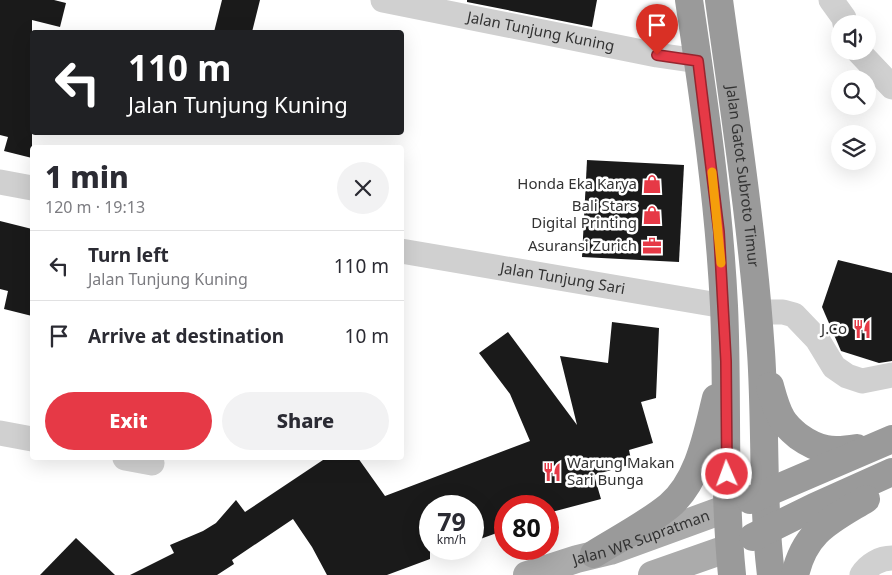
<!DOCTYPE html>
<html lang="en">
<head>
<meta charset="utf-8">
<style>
  :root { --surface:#fff; --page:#f2f2f3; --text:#2b2b33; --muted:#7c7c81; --line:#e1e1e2; --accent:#e63946 }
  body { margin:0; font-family:"Noto Sans",sans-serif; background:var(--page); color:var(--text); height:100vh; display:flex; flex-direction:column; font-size:19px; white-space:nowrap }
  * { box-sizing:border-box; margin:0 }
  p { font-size:16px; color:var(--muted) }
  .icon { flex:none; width:28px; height:28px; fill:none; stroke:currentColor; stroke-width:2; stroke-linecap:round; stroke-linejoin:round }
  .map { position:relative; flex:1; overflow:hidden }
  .side { position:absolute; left:30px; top:145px; width:374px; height:315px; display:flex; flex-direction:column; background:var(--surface); border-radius:5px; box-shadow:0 5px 20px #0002 }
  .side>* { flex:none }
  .top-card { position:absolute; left:30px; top:30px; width:374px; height:105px; border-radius:5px; box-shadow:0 5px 20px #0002; background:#202124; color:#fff; overflow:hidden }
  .buttons { position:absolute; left:831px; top:15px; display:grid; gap:10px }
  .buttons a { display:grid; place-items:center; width:45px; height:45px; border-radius:50%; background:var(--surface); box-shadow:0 5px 20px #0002; font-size:25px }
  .speed { position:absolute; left:419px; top:495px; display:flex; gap:10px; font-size:25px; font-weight:700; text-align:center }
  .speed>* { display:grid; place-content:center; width:65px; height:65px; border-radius:50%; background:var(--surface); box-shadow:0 5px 20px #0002; line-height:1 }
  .speed small { font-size:12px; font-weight:400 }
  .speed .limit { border:8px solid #d22; background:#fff; color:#111 }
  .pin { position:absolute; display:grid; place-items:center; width:42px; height:42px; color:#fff; margin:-51px -21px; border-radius:50% 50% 50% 0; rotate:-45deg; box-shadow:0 0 5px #0007 }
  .pin .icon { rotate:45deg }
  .me { position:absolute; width:55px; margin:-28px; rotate:358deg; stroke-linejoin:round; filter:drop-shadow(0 0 4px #0008) }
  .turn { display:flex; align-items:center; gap:18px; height:105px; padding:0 15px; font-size:22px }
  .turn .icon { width:65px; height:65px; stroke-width:2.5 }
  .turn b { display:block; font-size:35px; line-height:42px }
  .round { display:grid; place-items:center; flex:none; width:52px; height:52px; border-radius:26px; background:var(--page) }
  .overview { display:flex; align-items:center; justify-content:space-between; height:85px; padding:0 15px }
  h1 { font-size:30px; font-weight:800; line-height:38px }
  .primary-button { display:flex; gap:10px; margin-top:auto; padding:10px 15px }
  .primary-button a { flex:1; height:58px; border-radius:30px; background:var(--accent); color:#fff; font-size:20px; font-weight:800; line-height:58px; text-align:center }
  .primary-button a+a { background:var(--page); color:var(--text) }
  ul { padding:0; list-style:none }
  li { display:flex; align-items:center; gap:15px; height:70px; padding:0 15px; border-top:1px solid var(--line) }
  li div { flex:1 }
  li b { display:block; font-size:19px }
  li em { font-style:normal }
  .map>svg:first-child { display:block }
</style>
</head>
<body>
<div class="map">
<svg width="892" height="575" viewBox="0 0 892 575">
  <rect width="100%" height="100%" fill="#fff"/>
  <!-- building -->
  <g fill="#1a1a1a">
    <polygon points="0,0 54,0 66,3 60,27 32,20 32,158 4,151 8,137 0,135"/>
    <polygon points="222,0 260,0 252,32 214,32"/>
    <polygon points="467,0 597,0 592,27 467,2"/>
    <polygon points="587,160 684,165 679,262 582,257"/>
    <polygon points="0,221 32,229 32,316 4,309 8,291 0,289"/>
    <polygon points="838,260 892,273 892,361 879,363 841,351 822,307"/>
    <polygon points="612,322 659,328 656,398 641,402 653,443 629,450 632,464 594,475 601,499 548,513 548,506 505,506 505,530 472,542 472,506 430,506 430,559 387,575 327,575 312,547 293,519 232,560 234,564 217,575 130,575 174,553 170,545 203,531 216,523 236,500 245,512 326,458 358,458 385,496 530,441 510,394 479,353 508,332 577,425 560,356 608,363"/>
    <polygon points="76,538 115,575 40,575"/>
  </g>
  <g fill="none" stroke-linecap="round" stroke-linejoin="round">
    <!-- minor -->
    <g stroke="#d0d0d0" stroke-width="25">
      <path id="s1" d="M383,0L657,55L698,61"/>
      <polyline points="831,0 844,18 845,24"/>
      <polyline points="858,51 892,87"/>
      <polyline points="0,182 32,188"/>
      <path id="s2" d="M401,251L724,306"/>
      <polyline points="757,312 783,312 794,315 817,339 834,367 847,376 862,381 892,375"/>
      <polyline points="0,433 32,439"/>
      <polyline points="125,458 152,463"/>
      <path d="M862,575C868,565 880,558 892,558"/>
    </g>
    <!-- major -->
    <g stroke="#ababab" stroke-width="28">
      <path id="s3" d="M527,575L577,559L610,551L728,508"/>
      <polyline points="652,575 729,548"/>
    </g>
    <!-- highway -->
    <g stroke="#9a9a9a" stroke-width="28">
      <path d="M689,0C704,101 719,203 724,306C728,395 723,485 732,575"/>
      <path id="s4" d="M719,0C735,117 753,234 761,352C766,426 762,501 771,575"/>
      <path d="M770,386C773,397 776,409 782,419C786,426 792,431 798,436C819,451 832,452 857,448"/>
      <polyline points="750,500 892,439"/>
      <polyline points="753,537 814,507 892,472"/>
      <path d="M594,554C618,539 647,524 669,506C699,481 707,434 716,398"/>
      <path d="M795,575C805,531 830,521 866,499"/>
    </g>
  </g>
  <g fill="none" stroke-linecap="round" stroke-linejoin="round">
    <!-- route casing -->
    <g stroke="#96252e" stroke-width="12">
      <polyline id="route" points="657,55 698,61 719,232 726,361 727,474"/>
    </g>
    <!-- route -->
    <use href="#route" stroke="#e63946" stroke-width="9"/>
    <!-- slow -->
    <polyline stroke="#f59e0b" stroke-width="9" points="712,172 721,263"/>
  </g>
  <!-- icons -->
  <defs>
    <g id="shop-bare" transform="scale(1.5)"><path d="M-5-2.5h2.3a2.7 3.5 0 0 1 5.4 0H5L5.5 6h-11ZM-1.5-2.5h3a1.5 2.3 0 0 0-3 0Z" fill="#e63946" stroke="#fff" stroke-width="2.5" paint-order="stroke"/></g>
    <g id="office-bare" transform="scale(1.5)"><path d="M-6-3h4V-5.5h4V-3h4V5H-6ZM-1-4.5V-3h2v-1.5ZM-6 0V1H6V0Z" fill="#e63946" stroke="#fff" stroke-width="2.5" paint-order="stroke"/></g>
    <g id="restaurant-bare" transform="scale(1.5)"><path d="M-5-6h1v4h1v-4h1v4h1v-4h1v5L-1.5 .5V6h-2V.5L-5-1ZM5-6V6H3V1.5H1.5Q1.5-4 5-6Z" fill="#e63946" stroke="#fff" stroke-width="2.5" paint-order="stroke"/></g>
  </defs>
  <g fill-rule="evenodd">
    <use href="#shop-bare" x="652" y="184"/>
    <use href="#shop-bare" x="652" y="215"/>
    <use href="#office-bare" x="652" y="246"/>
    <use href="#restaurant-bare" x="862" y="329"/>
    <use href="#restaurant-bare" x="552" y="472"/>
  </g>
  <g text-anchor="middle" stroke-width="5" stroke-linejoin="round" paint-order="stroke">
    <!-- street labels -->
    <g font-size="15" fill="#333" stroke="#fff">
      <text dy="5" stroke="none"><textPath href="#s1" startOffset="161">Jalan Tunjung Kuning</textPath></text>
      <text dy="5" stroke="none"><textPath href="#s4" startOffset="178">Jalan Gatot Subroto Timur</textPath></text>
      <text dy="5" stroke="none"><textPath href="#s2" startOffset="164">Jalan Tunjung Sari</textPath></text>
      <text dy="5" stroke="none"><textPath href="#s3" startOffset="120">Jalan WR Supratman</textPath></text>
    </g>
    <!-- poi labels -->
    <g font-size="15" fill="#333" stroke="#fff" text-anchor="end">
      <text x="637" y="189">Honda Eka Karya</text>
      <text x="637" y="211">Bali Stars<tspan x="637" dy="17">Digital Printing</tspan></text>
      <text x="637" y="251">Asuransi Zurich</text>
      <text x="847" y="334">J.Co</text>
      <text x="567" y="468" text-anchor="start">Warung Makan<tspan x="567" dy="17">Sari Bunga</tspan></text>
    </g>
  </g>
</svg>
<div class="buttons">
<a><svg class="icon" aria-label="sound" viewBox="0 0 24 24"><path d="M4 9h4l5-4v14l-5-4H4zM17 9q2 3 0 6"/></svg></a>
<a><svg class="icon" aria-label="search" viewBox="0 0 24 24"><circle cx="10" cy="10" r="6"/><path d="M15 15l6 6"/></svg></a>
<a><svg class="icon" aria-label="layers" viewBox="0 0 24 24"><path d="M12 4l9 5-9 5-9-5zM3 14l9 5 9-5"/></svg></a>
</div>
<div class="speed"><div>79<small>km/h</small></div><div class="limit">80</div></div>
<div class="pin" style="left:657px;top:55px;background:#d93025"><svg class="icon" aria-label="arrive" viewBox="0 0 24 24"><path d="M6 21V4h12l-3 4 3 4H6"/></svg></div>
<svg class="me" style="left:727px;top:474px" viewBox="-20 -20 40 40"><circle r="17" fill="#e63946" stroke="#fff" stroke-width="3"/><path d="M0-11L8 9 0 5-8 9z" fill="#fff"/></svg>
<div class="top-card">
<div class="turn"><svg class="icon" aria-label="left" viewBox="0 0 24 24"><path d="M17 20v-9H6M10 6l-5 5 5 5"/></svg><div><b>110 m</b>Jalan Tunjung Kuning</div></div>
</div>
<section class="side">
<div class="overview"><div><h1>1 min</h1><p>120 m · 19:13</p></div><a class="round"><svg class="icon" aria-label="close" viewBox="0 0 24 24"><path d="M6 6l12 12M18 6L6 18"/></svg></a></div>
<ul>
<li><svg class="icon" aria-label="left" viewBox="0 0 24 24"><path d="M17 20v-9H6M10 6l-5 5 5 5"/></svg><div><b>Turn left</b><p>Jalan Tunjung Kuning</p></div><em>110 m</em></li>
<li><svg class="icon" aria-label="arrive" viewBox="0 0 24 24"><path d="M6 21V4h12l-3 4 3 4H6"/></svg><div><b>Arrive at destination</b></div><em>10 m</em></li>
</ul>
<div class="primary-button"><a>Exit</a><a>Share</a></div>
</section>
</div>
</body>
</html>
